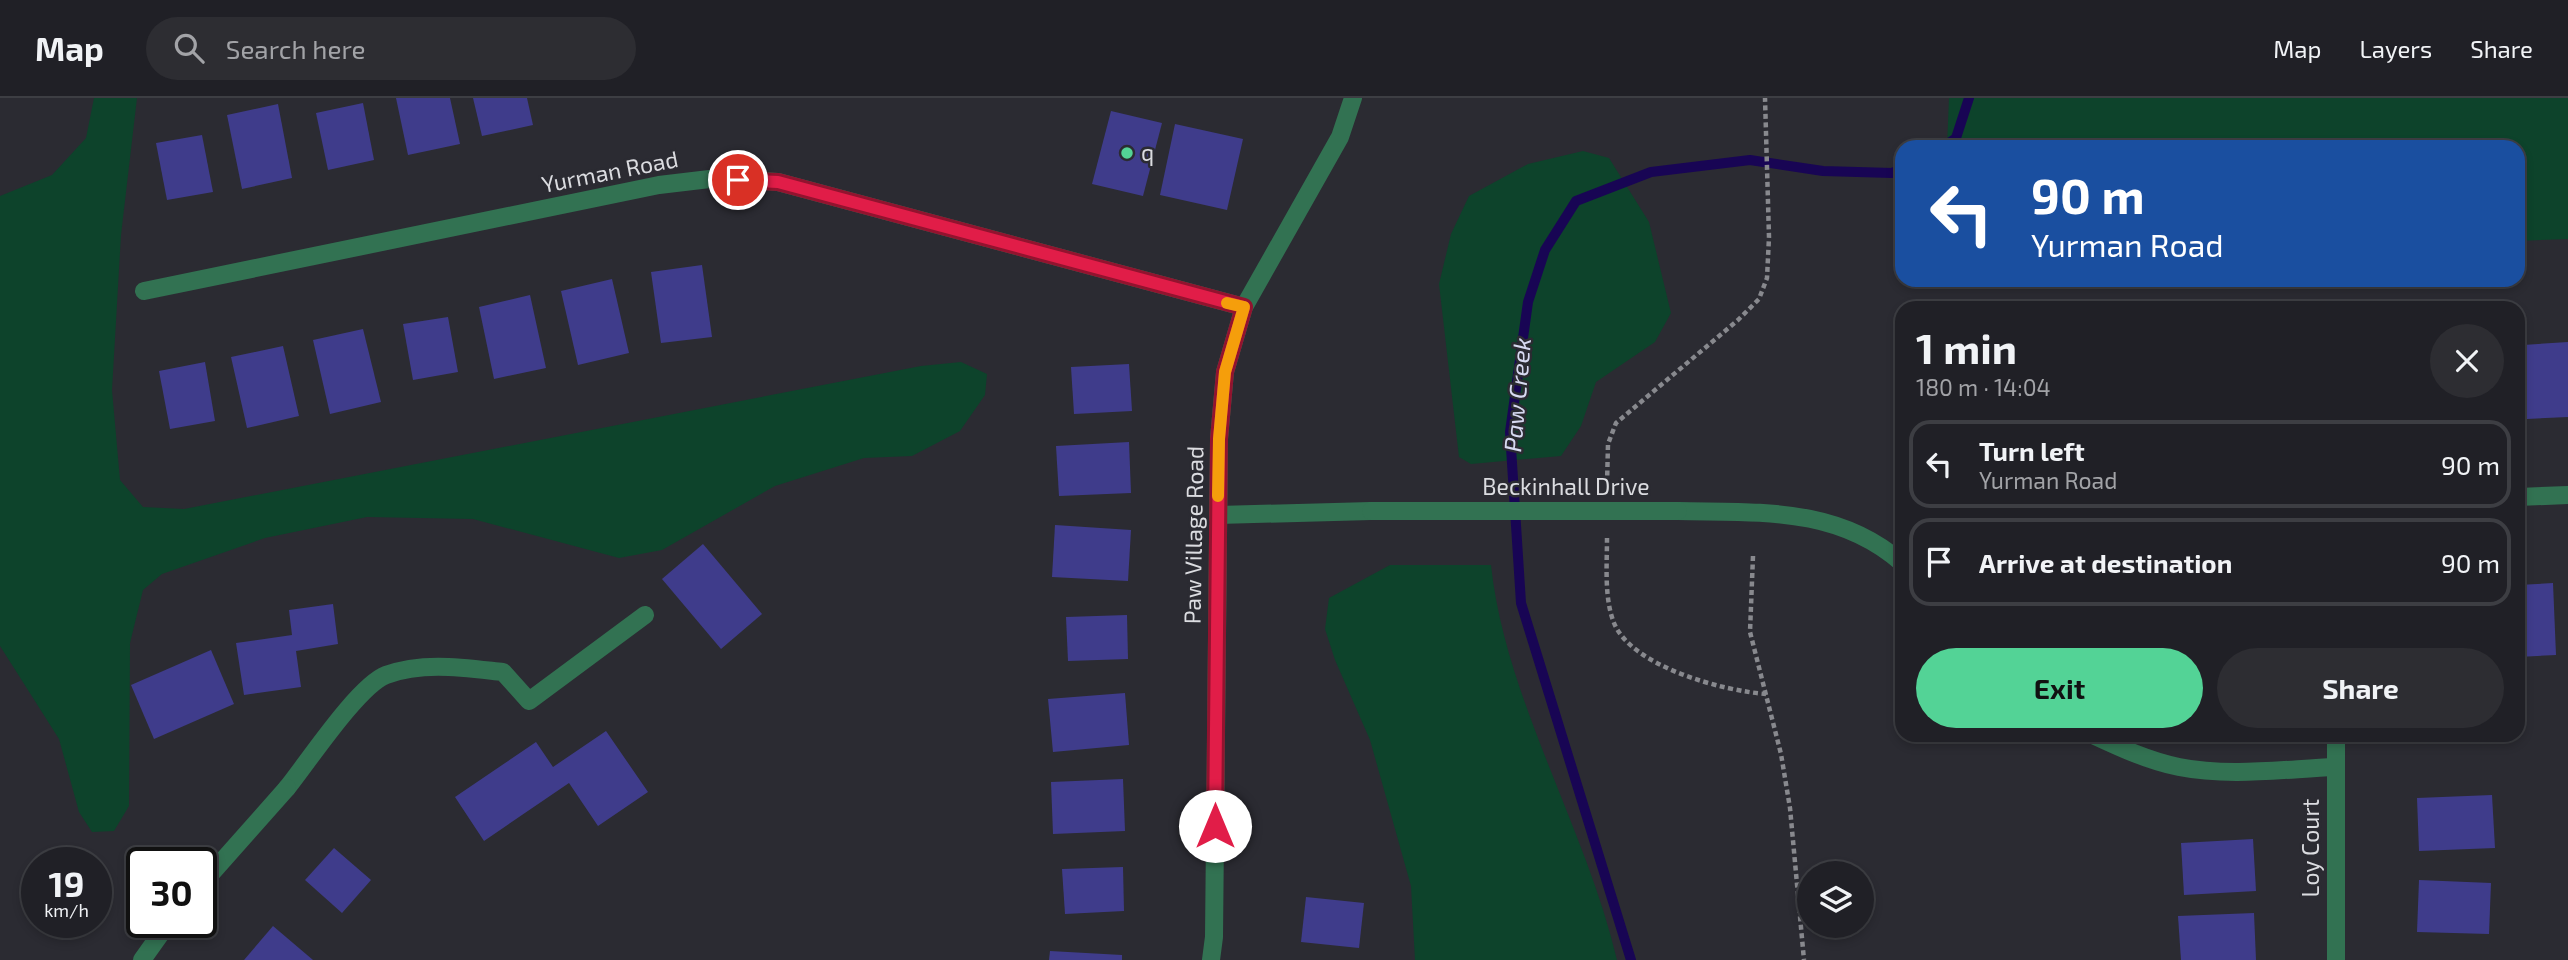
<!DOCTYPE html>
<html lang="en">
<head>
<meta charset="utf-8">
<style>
  :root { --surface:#202026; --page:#2d2d32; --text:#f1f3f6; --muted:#a2a3a7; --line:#3d3e43; --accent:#53d396 }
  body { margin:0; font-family:"Exo 2",sans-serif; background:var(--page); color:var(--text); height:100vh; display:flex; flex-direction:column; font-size:26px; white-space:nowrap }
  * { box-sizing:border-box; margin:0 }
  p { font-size:23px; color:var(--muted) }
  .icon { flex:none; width:38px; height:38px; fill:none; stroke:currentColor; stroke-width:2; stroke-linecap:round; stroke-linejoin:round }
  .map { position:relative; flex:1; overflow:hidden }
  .side { position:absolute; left:1895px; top:203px; width:630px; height:441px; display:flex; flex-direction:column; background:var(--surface); border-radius:21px; box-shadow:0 4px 10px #0003,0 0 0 2px var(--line) }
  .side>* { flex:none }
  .guide { position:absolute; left:1895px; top:42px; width:630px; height:147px; border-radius:21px; box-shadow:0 4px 10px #0003,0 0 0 2px var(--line); background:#1a4fa0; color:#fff; overflow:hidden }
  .fabs { position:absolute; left:1797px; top:763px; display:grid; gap:14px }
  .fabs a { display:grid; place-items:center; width:77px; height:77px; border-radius:50%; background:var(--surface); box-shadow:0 4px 10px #0003,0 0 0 2px var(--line); font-size:35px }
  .speed { position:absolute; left:21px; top:749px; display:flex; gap:14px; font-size:35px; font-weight:700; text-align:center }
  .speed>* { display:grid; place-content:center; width:91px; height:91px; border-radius:50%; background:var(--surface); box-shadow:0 4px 10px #0003,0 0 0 2px var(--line); line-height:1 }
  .speed small { font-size:18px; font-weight:400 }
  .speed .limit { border:4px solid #111; border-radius:10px; background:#fff; color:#111 }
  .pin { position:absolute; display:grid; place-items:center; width:60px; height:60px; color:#fff; margin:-30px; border:4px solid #fff; border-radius:50%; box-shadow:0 2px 7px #0007 }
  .me { position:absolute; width:77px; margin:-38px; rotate:0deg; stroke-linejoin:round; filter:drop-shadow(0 0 5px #0008) }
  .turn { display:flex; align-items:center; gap:24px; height:147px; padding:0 21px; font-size:32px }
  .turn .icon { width:91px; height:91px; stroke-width:2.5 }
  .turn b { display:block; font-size:49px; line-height:60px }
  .round { display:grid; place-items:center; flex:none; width:74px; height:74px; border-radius:37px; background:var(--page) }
  .summary { display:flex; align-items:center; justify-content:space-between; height:119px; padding:0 21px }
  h1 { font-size:42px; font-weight:700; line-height:52px }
  .cta { display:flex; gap:14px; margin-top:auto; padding:14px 21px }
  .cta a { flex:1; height:80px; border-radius:42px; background:var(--accent); color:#111; font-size:28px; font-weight:700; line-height:80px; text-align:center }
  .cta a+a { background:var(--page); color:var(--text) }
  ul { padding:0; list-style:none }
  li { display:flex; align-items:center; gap:21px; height:88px; margin:0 14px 10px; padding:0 7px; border:4px solid var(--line); border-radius:21px }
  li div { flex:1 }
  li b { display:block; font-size:26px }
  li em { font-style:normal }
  header { display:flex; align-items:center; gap:42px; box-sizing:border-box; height:98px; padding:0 35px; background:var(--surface); border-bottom:2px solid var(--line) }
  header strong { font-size:33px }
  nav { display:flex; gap:38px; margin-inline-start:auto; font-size:24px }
  .search { width:490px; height:63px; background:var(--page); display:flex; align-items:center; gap:18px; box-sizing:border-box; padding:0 24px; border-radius:38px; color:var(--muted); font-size:26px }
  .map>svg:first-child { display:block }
</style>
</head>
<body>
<header>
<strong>Map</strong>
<div class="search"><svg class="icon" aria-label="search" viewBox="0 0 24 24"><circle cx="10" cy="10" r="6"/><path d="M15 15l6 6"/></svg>Search here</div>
<nav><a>Map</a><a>Layers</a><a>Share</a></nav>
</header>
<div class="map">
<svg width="2568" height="862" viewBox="0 0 2568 862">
  <rect width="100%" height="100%" fill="#2b2b32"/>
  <!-- green -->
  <g fill="#0d432b">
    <polygon points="94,0 137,0 121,137 112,292 120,382 143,409 184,411 921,268 961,264 987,276 985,297 960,333 912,358 864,360 775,388 662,452 619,460 473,421 367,419 265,440 162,476 143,492 130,545 129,708 114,733 92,734 79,714 59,641 0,548 0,98 52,77 86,40"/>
    <polygon points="1949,0 2568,0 2568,141 2518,143 2518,49 1947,49"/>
    <polygon points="1583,53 1609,60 1649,124 1671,215 1655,244 1596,284 1581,328 1561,358 1471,366 1459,359 1439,186 1451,136 1469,98 1528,66"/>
    <path d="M1390,467H1491C1505,600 1586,730 1617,862H1415L1411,788L1370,642L1335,562L1325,531L1329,500Z"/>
  </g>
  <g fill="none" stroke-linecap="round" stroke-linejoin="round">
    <!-- stream -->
    <g stroke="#180554" stroke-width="10">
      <polyline points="1943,49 1956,40 1969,0"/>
      <polyline points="1631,862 1521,505 1510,334 1528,204 1545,152 1576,103 1651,74 1750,62 1823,73 1892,75 1902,71"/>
    </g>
  </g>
  <!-- building -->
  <g fill="#3f3c8b">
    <polygon points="396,0 450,0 460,46 408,57"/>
    <polygon points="473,0 527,0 533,27 482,38"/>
    <polygon points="363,5 374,62 328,72 316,15"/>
    <polygon points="278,6 292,80 242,91 227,17"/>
    <polygon points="1111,13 1162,25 1143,98 1092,86"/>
    <polygon points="1175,26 1243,41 1227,112 1160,97"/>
    <polygon points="202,37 213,94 167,102 156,45"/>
    <polygon points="702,167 712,239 661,245 651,174"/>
    <polygon points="612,181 629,255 578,267 561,193"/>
    <polygon points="530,197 546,270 494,281 479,209"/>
    <polygon points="448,219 458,274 413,282 403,226"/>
    <polygon points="363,231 381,304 330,316 313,242"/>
    <polygon points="2568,244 2568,319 2527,321 2523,247"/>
    <polygon points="283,248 299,318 247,330 231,259"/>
    <polygon points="205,264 215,323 170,331 159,273"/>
    <polygon points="1129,266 1132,313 1074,316 1071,269"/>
    <polygon points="1129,344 1131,395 1059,398 1056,348"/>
    <polygon points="1055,427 1131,432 1128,483 1052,479"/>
    <polygon points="703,446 762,516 721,551 662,481"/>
    <polygon points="2553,485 2556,557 2518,559 2518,487"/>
    <polygon points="333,506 338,546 296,553 301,589 244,597 236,545 292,537 289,512"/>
    <polygon points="1127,517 1128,561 1068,563 1066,519"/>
    <polygon points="211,552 234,606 154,641 131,587"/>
    <polygon points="1125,595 1129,647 1053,654 1048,601"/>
    <polygon points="606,633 648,694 598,728 569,685 484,743 455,699 536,644 553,669"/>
    <polygon points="1123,681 1125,733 1053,736 1051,684"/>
    <polygon points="2492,697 2495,750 2419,753 2417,700"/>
    <polygon points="2253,741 2256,793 2184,797 2181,745"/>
    <polygon points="334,750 371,782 342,815 305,782"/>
    <polygon points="1123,769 1124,813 1065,816 1062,771"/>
    <polygon points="2419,782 2491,785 2489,836 2417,834"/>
    <polygon points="1306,799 1364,805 1359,850 1301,844"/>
    <polygon points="2254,815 2256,862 2181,862 2178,818"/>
    <polygon points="273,828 313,862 244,862"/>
    <polygon points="1050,853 1122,857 1122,862 1049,862"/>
  </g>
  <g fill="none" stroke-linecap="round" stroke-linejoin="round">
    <!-- path -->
    <g stroke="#88898e" stroke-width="4.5" stroke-dasharray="5 3.5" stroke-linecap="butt">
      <polyline points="1607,386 1608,346 1616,325 1738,222 1759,201 1767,180 1769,139 1765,0"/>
      <path d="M1607,440C1607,467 1604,500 1614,525C1632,569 1724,593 1766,596"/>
      <polyline points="1753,458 1750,534 1781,656 1790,710 1804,862"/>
    </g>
    <!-- lane -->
    <path stroke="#327252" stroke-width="18" d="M287,690C308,664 358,588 386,577C423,563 466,570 503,574L529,603L645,517"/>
    <!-- street -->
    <g stroke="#327252" stroke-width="18">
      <polyline points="144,193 659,87 718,80 778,84 1244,209"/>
      <polyline points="2518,399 2568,397"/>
      <path d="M1678,413C1759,415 1837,408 1902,465"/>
      <polyline points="1218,417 1371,413"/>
      <path d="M2093,637C2121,650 2149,663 2179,669C2229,679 2285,671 2335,669"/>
      <polyline points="2336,637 2336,862"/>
      <polyline points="201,787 287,690"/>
      <polyline points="142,862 169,824"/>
      <polyline points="1211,862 1214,839 1219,341 1225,274 1244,209 1340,39 1353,0"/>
    </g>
    <!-- street-bridge -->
    <polyline stroke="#327252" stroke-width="18" points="1371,413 1678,413"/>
  </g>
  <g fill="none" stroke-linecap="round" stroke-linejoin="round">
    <!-- route casing -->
    <g stroke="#92132f" stroke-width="18">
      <polyline id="route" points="738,82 778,84 1244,209 1225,274 1219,341 1215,728"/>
    </g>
    <!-- route -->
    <use href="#route" stroke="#e11d48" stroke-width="12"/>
    <!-- slow -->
    <polyline stroke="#f59e0b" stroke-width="12" points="1218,398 1219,341 1225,274 1244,209 1227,205"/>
  </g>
  <!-- markers -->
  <circle fill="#53d396" stroke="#2b2b32" stroke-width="2.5" cx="1127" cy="55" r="7"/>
  <g text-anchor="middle" stroke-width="5" stroke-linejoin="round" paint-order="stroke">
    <!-- poi labels -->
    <g font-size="23" fill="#dbdce0" stroke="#2b2b32" text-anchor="start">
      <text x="1141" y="63">q</text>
    </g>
    <!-- street labels -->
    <g font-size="23" fill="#dbdce0" stroke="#2b2b32">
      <text transform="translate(610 74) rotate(-11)" y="8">Yurman Road</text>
      <text x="1566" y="397">Beckinhall Drive</text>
      <text transform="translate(1194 437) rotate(-89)" y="8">Paw Village Road</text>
      <text transform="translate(2311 750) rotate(-90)" y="8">Loy Court</text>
    </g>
    <!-- water labels -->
    <g font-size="24" font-style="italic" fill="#d7daf1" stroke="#2b2b32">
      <text transform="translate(1518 297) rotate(-85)" y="8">Paw Creek</text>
    </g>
  </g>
</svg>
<div class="fabs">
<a><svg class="icon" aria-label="layers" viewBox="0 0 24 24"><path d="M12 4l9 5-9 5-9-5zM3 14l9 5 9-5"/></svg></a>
</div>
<div class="speed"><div>19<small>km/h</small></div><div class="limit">30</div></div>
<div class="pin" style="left:738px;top:82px;background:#d93025"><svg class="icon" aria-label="arrive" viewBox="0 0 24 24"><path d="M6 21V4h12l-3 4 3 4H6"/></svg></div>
<svg class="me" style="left:1215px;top:728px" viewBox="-20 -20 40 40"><circle r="19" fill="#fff"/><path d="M0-13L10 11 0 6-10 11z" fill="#e11d48"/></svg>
<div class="guide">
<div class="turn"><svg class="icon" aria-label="left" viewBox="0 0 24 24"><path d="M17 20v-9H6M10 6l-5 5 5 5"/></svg><div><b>90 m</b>Yurman Road</div></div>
</div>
<section class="side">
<div class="summary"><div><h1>1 min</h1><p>180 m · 14:04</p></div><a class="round"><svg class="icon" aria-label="close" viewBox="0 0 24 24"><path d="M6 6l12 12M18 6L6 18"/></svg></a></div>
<ul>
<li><svg class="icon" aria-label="left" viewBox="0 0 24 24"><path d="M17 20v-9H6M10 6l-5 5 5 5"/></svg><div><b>Turn left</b><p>Yurman Road</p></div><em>90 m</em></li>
<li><svg class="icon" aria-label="arrive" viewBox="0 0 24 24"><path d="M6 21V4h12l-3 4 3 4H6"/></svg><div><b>Arrive at destination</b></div><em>90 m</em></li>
</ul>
<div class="cta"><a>Exit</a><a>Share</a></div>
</section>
</div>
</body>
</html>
